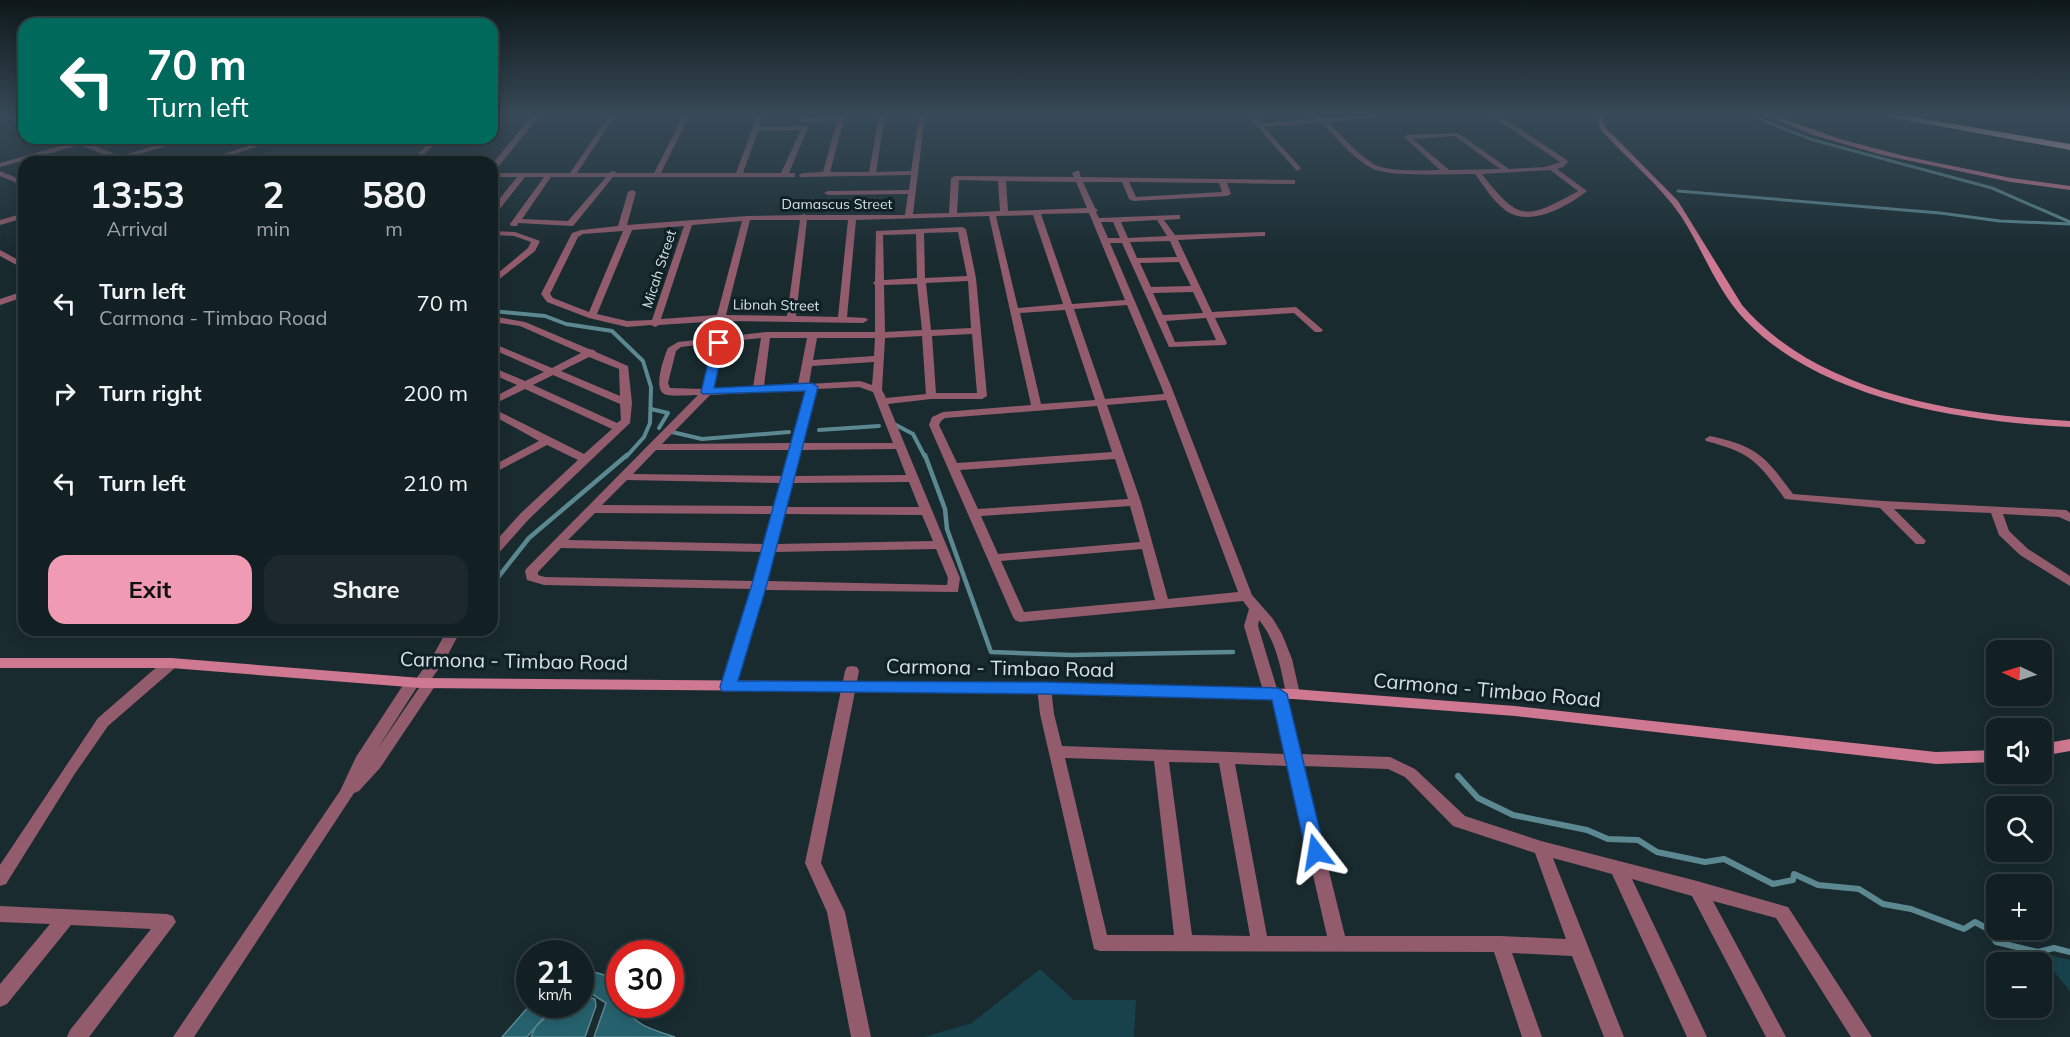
<!DOCTYPE html>
<html lang="en">
<head>
<meta charset="utf-8">
<style>
  :root { --surface:#132023; --page:#1c282b; --text:#f1f3f6; --muted:#9da3a6; --line:#323e41; --accent:#f19ab3 }
  body { margin:0; font-family:Mulish,sans-serif; background:var(--page); color:var(--text); height:100vh; display:flex; flex-direction:column; font-size:22px; white-space:nowrap }
  * { box-sizing:border-box; margin:0 }
  p { font-size:20px; color:var(--muted) }
  .icon { flex:none; width:33px; height:33px; fill:none; stroke:currentColor; stroke-width:2; stroke-linecap:round; stroke-linejoin:round }
  .map { position:relative; flex:1; overflow:hidden }
  .panel { position:absolute; left:18px; top:156px; width:480px; height:480px; display:flex; flex-direction:column; background:var(--surface); border-radius:18px; box-shadow:0 3px 15px #0003,0 0 0 2px var(--line) }
  .panel>* { flex:none }
  .top-card { position:absolute; left:18px; top:18px; width:480px; height:126px; border-radius:18px; box-shadow:0 3px 15px #0003,0 0 0 2px var(--line); background:#00695c; color:#fff; overflow:hidden }
  .needle { width:39px; rotate:274deg }
  .fabs { position:absolute; left:1986px; top:640px; display:grid; gap:12px }
  .fabs a { display:grid; place-items:center; width:66px; height:66px; border-radius:12px; background:var(--surface); box-shadow:0 3px 15px #0003,0 0 0 2px var(--line); font-size:30px }
  .speed { position:absolute; left:516px; top:940px; display:flex; gap:12px; font-size:30px; font-weight:700; text-align:center }
  .speed>* { display:grid; place-content:center; width:78px; height:78px; border-radius:50%; background:var(--surface); box-shadow:0 3px 15px #0003,0 0 0 2px var(--line); line-height:1 }
  .speed small { font-size:15px; font-weight:400 }
  .speed .limit { border:9px solid #d22; background:#fff; color:#111 }
  .pin { position:absolute; display:grid; place-items:center; width:51px; height:51px; color:#fff; margin:-26px; border:3px solid #fff; border-radius:50%; box-shadow:0 2px 6px #0007 }
  .me { position:absolute; width:66px; margin:-33px; rotate:346deg; stroke-linejoin:round; filter:drop-shadow(0 0 4px #0008) }
  .turn { display:flex; align-items:center; gap:21px; height:126px; padding:0 30px; font-size:27px }
  .turn .icon { width:78px; height:78px; stroke-width:2.5 }
  .turn b { display:block; font-size:42px; line-height:51px }
  .eta { display:flex; justify-content:space-evenly; align-items:center; height:102px; text-align:center }
  .eta b { font-size:36px; font-weight:700; line-height:42px }
  .primary-button { display:flex; gap:12px; margin-top:auto; padding:12px 30px }
  .primary-button a { flex:1; height:69px; border-radius:18px; background:var(--accent); color:#111; font-size:24px; font-weight:700; line-height:69px; text-align:center }
  .primary-button a+a { background:var(--page); color:var(--text) }
  ul { padding:0; list-style:none }
  li { display:flex; align-items:center; gap:18px; height:90px; padding:0 30px }
  li div { flex:1 }
  li b { display:block; font-size:22px }
  li em { font-style:normal }
  .map>svg:first-child { display:block }
</style>
</head>
<body>
<div class="map">
<svg width="2070" height="1037" viewBox="0 0 2070 1037">
  <rect width="100%" height="100%" fill="#192b2f"/>
  <!-- built -->
  <polygon fill="#1c363c" points="311,138 396,138 422,147 405,162 234,162"/>
  <!-- green -->
  <g fill="#18424b">
    <polygon points="2038,952 2070,960 2070,991"/>
    <polygon points="1040,969 1074,1000 1136,1000 1134,1037 924,1037 972,1023"/>
  </g>
  <!-- water -->
  <g fill="#26626e" stroke="#5b8891" stroke-width="1.5">
    <path d="M593,972C615,976 620,983 620,1005H625C631,1025 657,1031 675,1037H594L606,1003L589,992H580L581,973Z"/>
    <polygon points="581,995 595,999 596,1006 585,1037 531,1037 536,1026 560,1005 580,1005"/>
    <polygon points="530,1005 554,1005 527,1037 502,1037"/>
  </g>
  <g fill="none" stroke-linecap="round" stroke-linejoin="round">
    <!-- stream-far3 -->
    <g stroke="#5b8891" stroke-width="3">
      <polyline points="1751,116 1813,140 1992,188 2070,222"/>
      <polyline points="1678,191 1940,213 2000,221 2070,224"/>
    </g>
    <!-- stream-far2 -->
    <g stroke="#5b8891" stroke-width="4">
      <polyline points="492,311 545,316 566,324 612,331 643,361 651,387 650,423 644,437 626,457"/>
      <polyline points="651,409 668,413 659,428"/>
      <polyline points="896,425 913,434 925,457"/>
      <polyline points="819,430 879,426"/>
      <polyline points="672,432 702,439 789,432"/>
    </g>
    <!-- stream-far1 -->
    <g stroke="#5b8891" stroke-width="4.5">
      <polyline points="925,455 945,509 947,529 991,652 1071,655 1233,652"/>
      <polyline points="492,585 529,538 627,455"/>
    </g>
    <!-- stream -->
    <polyline stroke="#5b8891" stroke-width="6" points="1458,776 1478,798 1513,815 1587,830 1608,839 1638,840 1657,852 1705,862 1724,859 1773,884 1793,880 1794,874 1818,885 1859,889 1883,904 1911,909 1964,929 1975,922 1988,929 1996,942 2038,952 2054,948 2070,952"/>
    <!-- street -->
    <g fill="#935c6c" fill-rule="evenodd">
      <polygon points="1,116 11,116 24,121 24,125"/>
      <polygon points="532,116 539,116 495,171 492,171 492,164"/>
      <path d="M609,116H615L577,173H609L613,171L617,173H654L683,116H689L661,173H736L757,116H763L759,127L805,126L808,128L789,173H795V177H613L573,226L518,223L517,226H511L510,224L544,177H525L495,215H492V208L517,177H492V173H570ZM801,130L781,173H743L758,131ZM551,177H606L568,221L522,219Z"/>
      <path d="M801,116H807V118L845,116L830,172H869L879,116H885L876,172L911,171L919,116H925L913,214L949,213L951,178L955,176L1074,177L1072,173L1076,171H1079L1081,177L1295,180V184H1292L1227,183L1231,194L1227,196L1133,201L1129,199L1122,182H1083L1095,208L1098,210L1096,212L1099,218L1177,215H1180V219L1164,220L1175,235L1265,232V236H1262L1178,240L1212,312L1296,307L1323,330L1321,332H1315L1294,313L1215,318L1227,343L1225,345L1169,347L1122,243H1110L1171,386L1252,595L1273,619L1282,634L1292,659L1300,694L1298,698L1293,699L1288,698L1286,694C1281,669 1276,640 1259,620L1258,626L1277,689L1283,690L1285,694L1300,754L1390,757L1415,769L1465,816L1541,841L1697,881L1788,907L1872,1037H1851L1776,918L1713,901L1786,1037H1766L1692,896L1632,879L1707,1037H1687L1612,874L1553,858L1624,1037H1604L1572,956L1512,953L1542,1037H1522L1494,952L1100,951L1094,949L1040,714L1037,688L1039,684L1044,683L1049,684L1051,688L1054,714L1062,746L1285,754L1272,699L1266,698L1264,694L1244,626L1249,609L1243,601L1020,622L1015,620L1013,617L929,425L932,417L943,412L1031,405L989,216L856,220L847,317L866,318L868,320L863,323L721,321L659,325L655,327L651,325L627,327L589,318L547,302L541,294L572,233L581,230L618,226L628,192L632,190L636,192L627,225L747,216L801,215L804,214L807,215H905L908,194L828,195L824,193L828,191L909,190L911,175L800,177L799,175L803,173L823,172L837,121L803,122L800,120ZM959,180L998,181L1000,211L957,213ZM1006,181L1076,182L1087,208L1008,211ZM1129,182L1219,183L1222,192L1136,197ZM1089,213L1125,300L1072,304L1041,214ZM1033,215L1063,304L1018,308L996,216ZM750,220H800L787,316L726,315ZM807,220H848L838,317L796,316ZM1157,220L1167,236L1128,238L1121,222ZM742,221L717,315L661,319L692,225ZM1101,222H1113L1120,238H1108ZM684,226L652,320L627,321L597,314L632,230ZM623,231L589,312L553,298L550,294L578,237L583,234ZM1170,241L1177,257L1137,258L1130,242ZM1179,262L1191,286L1151,287L1140,263ZM1193,292L1203,313L1163,315L1153,293ZM1127,305L1161,386L1164,394L1105,399L1074,309ZM1065,310L1095,400L1041,404L1020,313ZM1206,318L1216,340L1175,342L1166,321ZM1166,400L1238,592L1168,599L1141,502L1107,405ZM1097,406L1112,452L957,463L939,425L941,421L945,418ZM1115,459L1128,499L978,509L960,470ZM1130,506L1140,542L998,554L981,516ZM1142,549L1155,600L1024,612L1001,561ZM1065,758L1154,761L1174,935H1107ZM1169,762L1219,763L1250,936L1192,935ZM1235,764L1288,766L1327,936H1267ZM1303,766L1388,769L1405,777L1453,826L1535,853L1566,939L1500,936H1345Z"/>
      <path d="M1248,116H1255L1261,123L1317,119L1315,116L1324,118L1379,116L1328,122C1341,134 1361,159 1378,166C1394,172 1423,170 1440,170L1404,137L1407,135L1458,133L1509,169L1545,167L1560,162L1492,116H1500L1567,160L1568,162L1563,167L1557,169L1587,191C1567,207 1529,228 1505,210C1493,201 1484,186 1475,174C1452,174 1391,177 1373,169C1353,159 1336,137 1321,122L1264,127L1300,167L1301,169L1297,171ZM1455,136L1500,169L1449,170L1413,139ZM1550,170L1578,191C1526,220 1519,222 1482,174Z"/>
      <polygon points="89,138 100,138 87,143 120,156 182,138 193,138 127,158 130,162 123,162 80,145 0,167 0,163"/>
      <polygon points="273,138 283,138 210,162 199,162"/>
      <polygon points="406,138 416,138 429,142 434,138 441,138 416,162 408,162 426,146"/>
      <polygon points="0,171 24,181 24,186 0,176"/>
      <polygon points="21,214 24,214 24,218 0,225 0,220"/>
      <path d="M962,227L966,229L976,278L987,396L982,399H931L888,404L960,578L958,592L765,590L735,687L733,691L728,692L723,691L721,687L752,589L544,585L527,580L525,571L527,568L698,395C690,395 670,397 664,394C653,388 664,357 668,348L678,342L766,332H875V285L873,283L875,281L876,231ZM958,232L967,276L925,278L924,233ZM916,234L917,278L884,280L883,235ZM968,281L971,328L931,330L926,283ZM917,284L922,330L885,332L884,285ZM972,334L977,393H936L932,336ZM922,336L926,394L886,398L882,390L885,338ZM761,338L753,387L713,389L724,342ZM770,338H807L798,384L764,386ZM817,338H875L874,356L813,360ZM714,343L703,389L670,388L668,383L676,351L681,347ZM874,362L872,385L860,381L809,384L812,366ZM859,387L873,392L893,443H803L817,389ZM806,390L792,443L662,444L710,395ZM896,449L906,475L794,476L801,450ZM656,450H790L783,476L633,474ZM627,480L781,483L775,506L602,505ZM909,482L919,507H786L792,483ZM595,513L773,514L764,544L568,540ZM785,514L922,515L933,541L777,544ZM561,548L762,552L754,581L545,577L538,575V572ZM936,549L948,578L947,585L767,581L775,552Z"/>
      <polygon points="492,231 515,232 540,241 535,251 492,285 492,278 528,248 531,242 514,236 492,235"/>
      <polygon points="0,250 24,263 24,269 0,256"/>
      <polygon points="24,291 24,297 0,305 0,299"/>
      <path d="M492,316L525,322L589,349L594,350L596,352L628,366L632,403L630,423L529,519L496,556L492,557V545L521,513L578,460L547,445L492,474V466L539,441L492,415V408L584,454L612,429L525,389L492,405V398L517,385L492,374V367L525,381L544,372L492,349V343L552,368L581,353L520,326L492,322ZM589,357L619,369L620,396L561,371ZM553,375L620,404L621,420L617,423L533,385Z"/>
      <path d="M1710,436C1757,446 1765,456 1793,494L1883,501L2066,510L2070,513V522L2059,517L2003,514L2009,531L2028,549L2070,576V586L2020,555L1999,535L1991,513L1894,509L1926,541L1924,544H1916L1880,508L1785,499C1758,462 1752,453 1706,441L1705,439Z"/>
      <path d="M447,630H461L445,660L432,678L437,683L380,768L359,791L354,793L194,1037H173L340,791L356,757L407,679H416L434,654ZM417,687L419,688L376,751Z"/>
      <polygon points="171,658 176,659 178,663 176,667 108,726 74,775 6,884 0,886 0,865 98,718 166,659"/>
      <polygon points="852,666 857,667 859,671 821,863 845,912 871,1037 851,1037 827,912 805,863 845,671 847,667"/>
      <polygon points="0,906 167,914 173,916 176,922 89,1037 67,1037 70,1030 151,929 71,925 7,1004 0,1007 0,984 50,924 0,922"/>
    </g>
    <!-- secondary -->
    <g fill="#cf7892" fill-rule="evenodd">
      <path d="M1599,116H1605L1603,121L1606,128L1678,201L1742,305C1818,394 1960,415 2070,421V427C1965,422 1821,400 1745,320C1717,291 1703,250 1681,216C1659,184 1627,159 1601,130L1597,121Z"/>
      <polygon points="1767,116 1776,116 1840,139 1904,156 2011,178 2070,186 2070,190 2011,182 1882,155 1813,135"/>
      <polygon points="0,658 171,658 421,678 1044,683 1293,689 1515,706 1936,752 1996,750 1996,762 1936,764 1515,716 1293,699 1044,693 421,688 171,668 0,668"/>
      <polygon points="2070,739 2070,751 2042,756 2042,744"/>
    </g>
    <!-- highway -->
    <polygon fill="#f8c0cf" fill-rule="evenodd" points="1884,116 1907,116 2070,144 2070,150"/>
  </g>
  <!-- sky -->
  <linearGradient id="sky" x2="0" y2="1"><stop stop-color="#0e181a"/><stop offset="0.44" stop-color="#384a58"/><stop offset="1" stop-color="#384a58" stop-opacity="0"/></linearGradient>
  <rect width="2070" height="261" fill="url(#sky)"/>
  <!-- route -->
  <polygon fill="#1a73e8" stroke="#114b97" stroke-width="1.5" points="719,340 724,343 714,388 812,383 818,387 767,584 738,681 1044,682 1278,688 1287,694 1325,852 1322,857 1316,860 1309,857 1306,852 1272,700 1044,694 722,691 720,687 752,584 805,391 703,394 701,392 713,343"/>
  <g text-anchor="middle" stroke-width="6" stroke-linejoin="round" paint-order="stroke">
    <!-- far-street labels -->
    <g font-size="14" fill="#d6e1e4" stroke="#0f2125">
      <text x="837" y="209">Damascus Street</text>
      <text transform="translate(659 269) rotate(-72)" y="5">Micah Street</text>
      <text transform="translate(776 305) rotate(1)" y="5">Libnah Street</text>
    </g>
    <!-- near-street labels -->
    <g font-size="20" fill="#d6e1e4" stroke="#0f2125">
      <text transform="translate(514 661) rotate(1)" y="7">Carmona - Timbao Road</text>
      <text transform="translate(1000 668) rotate(1)" y="7">Carmona - Timbao Road</text>
      <text transform="translate(1487 690) rotate(5)" y="7">Carmona - Timbao Road</text>
    </g>
  </g>
</svg>
<div class="fabs">
<a><svg class="needle" viewBox="-14 -14 28 28"><path d="M0-13l5 13h-10z" fill="#e53935"/><path d="M0 13l5-13h-10z" fill="#9da3a6"/></svg></a>
<a><svg class="icon" aria-label="sound" viewBox="0 0 24 24"><path d="M4 9h4l5-4v14l-5-4H4zM17 9q2 3 0 6"/></svg></a>
<a><svg class="icon" aria-label="search" viewBox="0 0 24 24"><circle cx="10" cy="10" r="6"/><path d="M15 15l6 6"/></svg></a>
<a>+</a>
<a>−</a>
</div>
<div class="speed"><div>21<small>km/h</small></div><div class="limit">30</div></div>
<div class="pin" style="left:719px;top:343px;background:#d93025"><svg class="icon" aria-label="arrive" viewBox="0 0 24 24"><path d="M6 21V4h12l-3 4 3 4H6"/></svg></div>
<svg class="me" style="left:1316px;top:852px" viewBox="-20 -20 40 40"><path d="M0-17L14 15 0 8-14 15z" fill="#1a73e8" stroke="#fff" stroke-width="4"/></svg>
<div class="top-card">
<div class="turn"><svg class="icon" aria-label="left" viewBox="0 0 24 24"><path d="M17 20v-9H6M10 6l-5 5 5 5"/></svg><div><b>70 m</b>Turn left</div></div>
</div>
<section class="panel">
<div class="eta">
<div><b>13:53</b><p>Arrival</p></div>
<div><b>2</b><p>min</p></div>
<div><b>580</b><p>m</p></div>
</div>
<ul>
<li><svg class="icon" aria-label="left" viewBox="0 0 24 24"><path d="M17 20v-9H6M10 6l-5 5 5 5"/></svg><div><b>Turn left</b><p>Carmona - Timbao Road</p></div><em>70 m</em></li>
<li><svg class="icon" aria-label="right" viewBox="0 0 24 24"><path d="M7 20v-9h11M14 6l5 5-5 5"/></svg><div><b>Turn right</b></div><em>200 m</em></li>
<li><svg class="icon" aria-label="left" viewBox="0 0 24 24"><path d="M17 20v-9H6M10 6l-5 5 5 5"/></svg><div><b>Turn left</b></div><em>210 m</em></li>
</ul>
<div class="primary-button"><a>Exit</a><a>Share</a></div>
</section>
</div>
</body>
</html>
